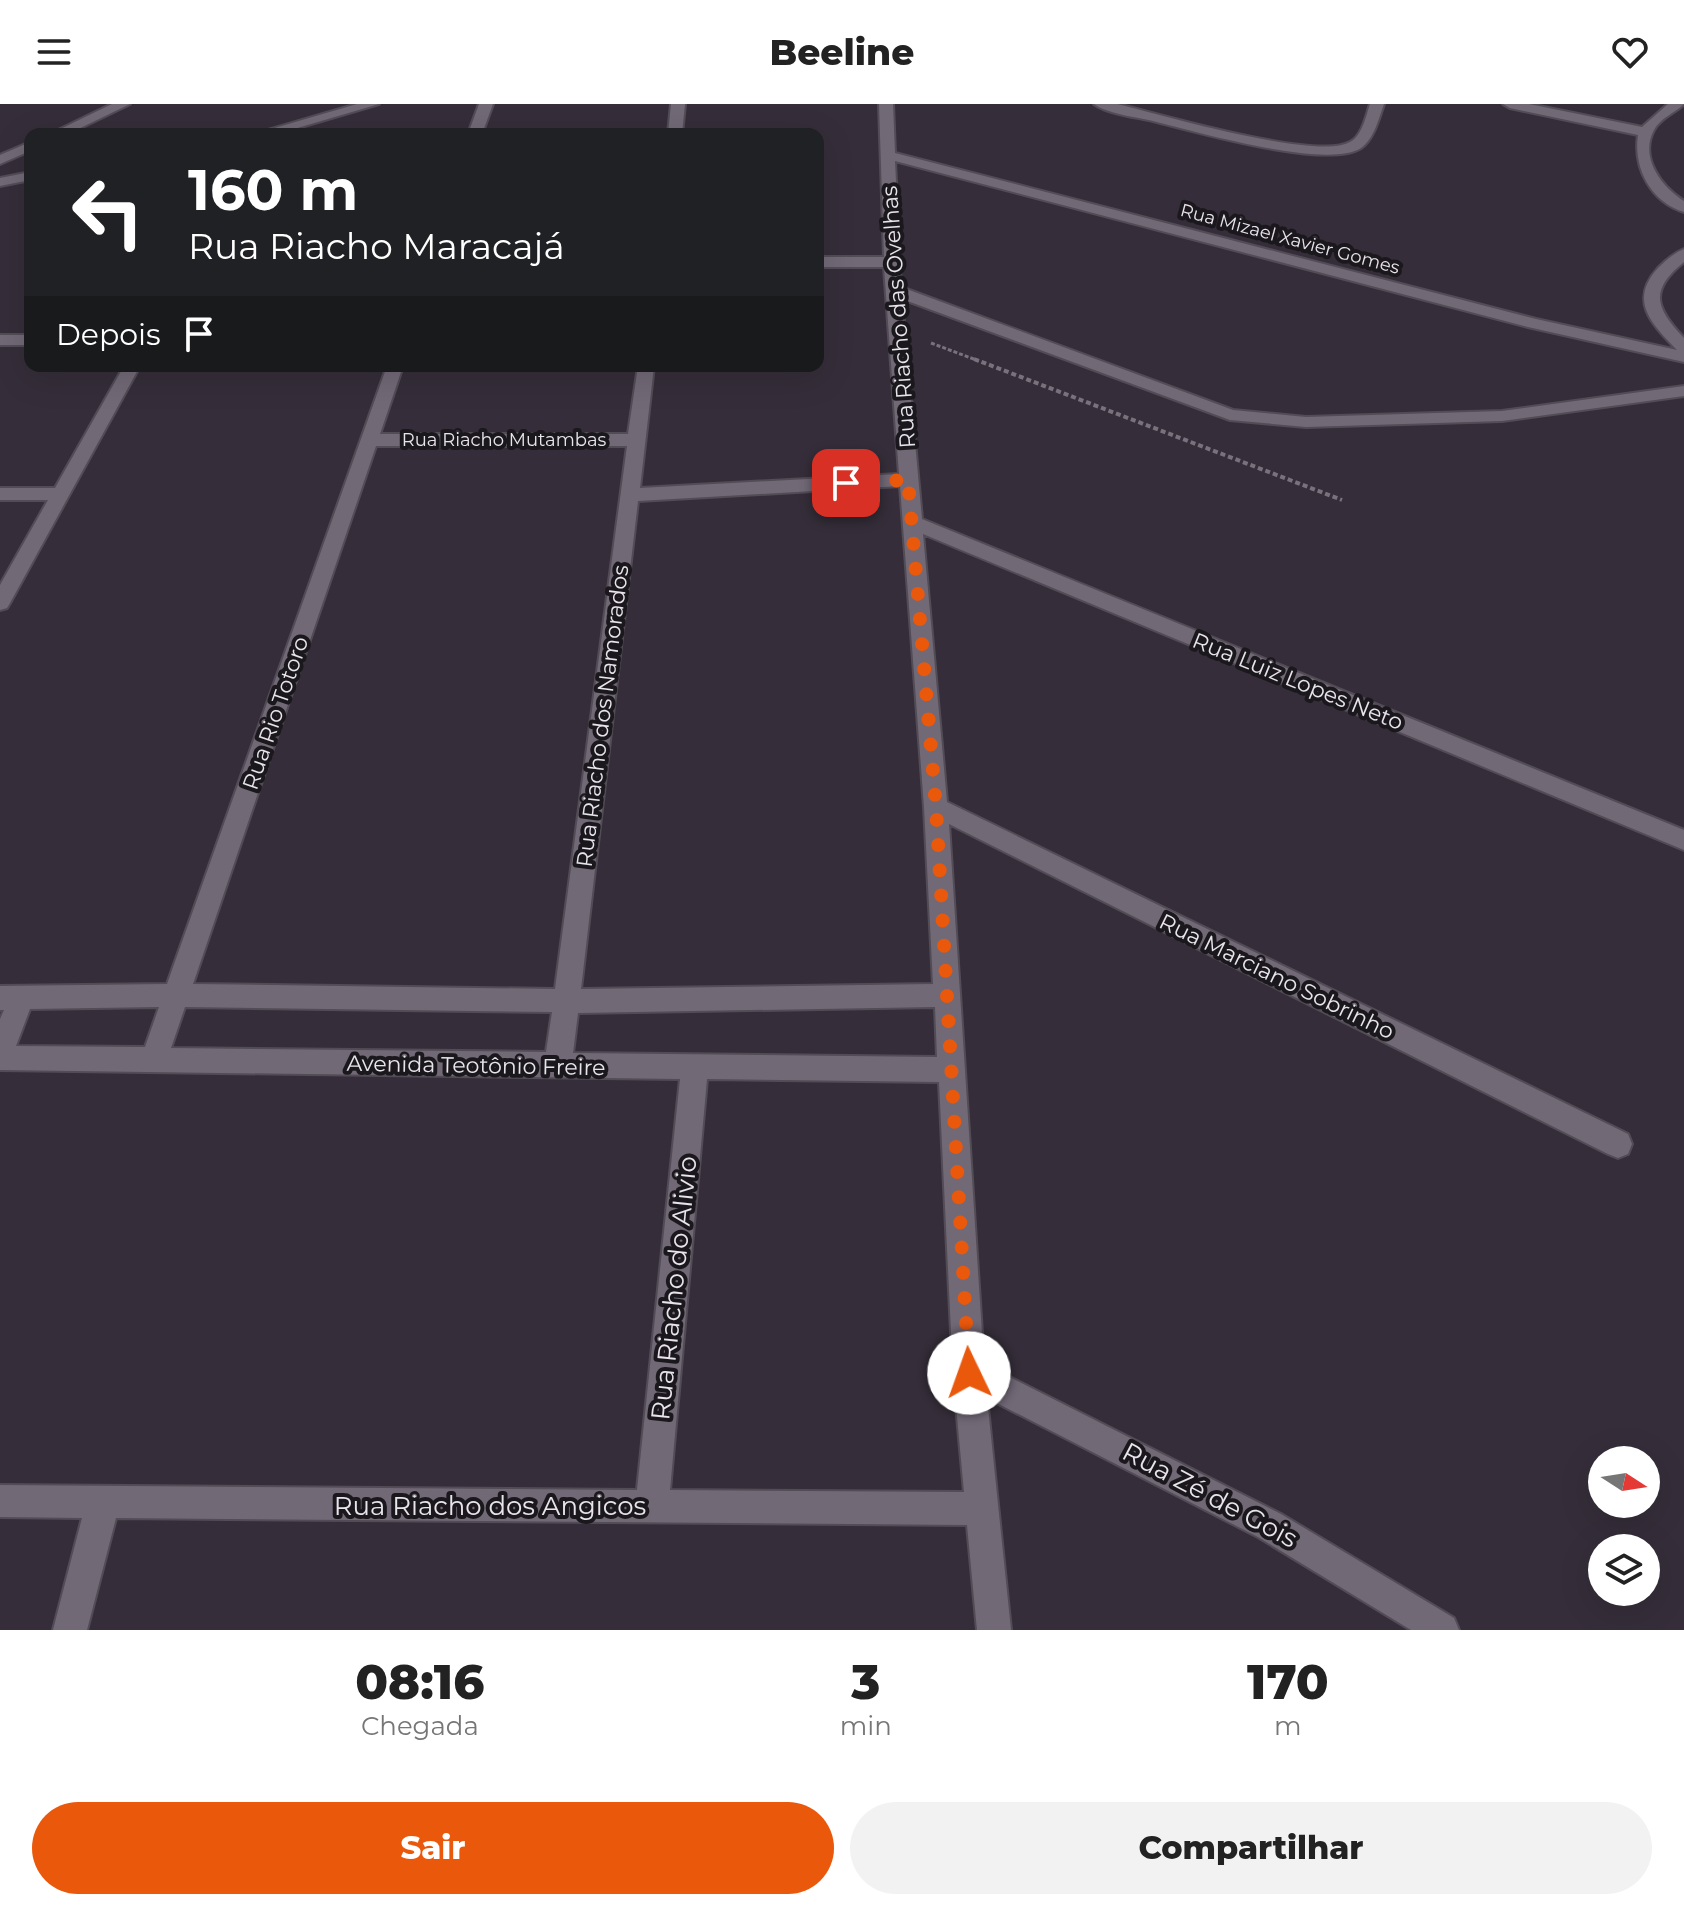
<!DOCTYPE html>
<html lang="pt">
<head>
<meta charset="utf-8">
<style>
  :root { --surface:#fff; --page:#f2f2f2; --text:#222; --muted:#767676; --accent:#ea580c }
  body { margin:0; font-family:Montserrat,sans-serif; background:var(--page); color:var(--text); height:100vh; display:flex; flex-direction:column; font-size:30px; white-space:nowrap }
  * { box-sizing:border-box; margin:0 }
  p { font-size:26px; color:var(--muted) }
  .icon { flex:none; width:44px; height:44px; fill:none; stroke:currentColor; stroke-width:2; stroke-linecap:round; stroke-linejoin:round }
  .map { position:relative; height:1526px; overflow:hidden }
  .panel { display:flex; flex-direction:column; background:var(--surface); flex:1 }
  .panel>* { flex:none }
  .guide { position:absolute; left:24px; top:24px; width:800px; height:244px; border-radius:16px; box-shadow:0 8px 32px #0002; background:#202124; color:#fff; overflow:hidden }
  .needle { width:52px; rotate:102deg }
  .buttons { position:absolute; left:1588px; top:1342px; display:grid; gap:16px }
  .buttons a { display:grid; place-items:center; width:72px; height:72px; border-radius:50%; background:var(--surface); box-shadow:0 8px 32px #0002; font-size:40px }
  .pin { position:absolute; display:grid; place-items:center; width:68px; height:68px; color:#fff; margin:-34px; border-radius:16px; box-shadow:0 4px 12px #0006 }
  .me { position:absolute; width:88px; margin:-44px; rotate:357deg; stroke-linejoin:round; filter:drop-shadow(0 0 6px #0008) }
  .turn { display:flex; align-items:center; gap:28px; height:168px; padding:0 32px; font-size:36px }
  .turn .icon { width:104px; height:104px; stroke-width:2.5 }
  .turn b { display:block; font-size:56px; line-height:68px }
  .then { display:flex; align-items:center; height:76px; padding:0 32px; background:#0003; gap:16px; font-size:30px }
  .eta { display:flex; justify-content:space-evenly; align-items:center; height:136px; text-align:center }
  .eta b { font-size:48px; font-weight:800; line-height:56px }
  .primary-button { display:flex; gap:16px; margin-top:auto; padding:16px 32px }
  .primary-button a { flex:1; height:92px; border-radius:48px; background:var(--accent); color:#fff; font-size:32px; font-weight:800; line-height:92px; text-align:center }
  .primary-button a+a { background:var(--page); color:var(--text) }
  header { display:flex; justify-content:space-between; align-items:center; height:104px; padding:0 32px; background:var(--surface); font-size:36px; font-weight:800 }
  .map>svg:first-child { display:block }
</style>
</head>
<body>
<header><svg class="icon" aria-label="menu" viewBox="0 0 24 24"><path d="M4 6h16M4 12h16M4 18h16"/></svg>Beeline<svg class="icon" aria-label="heart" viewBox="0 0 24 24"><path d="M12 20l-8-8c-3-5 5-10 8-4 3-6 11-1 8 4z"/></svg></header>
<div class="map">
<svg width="1684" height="1526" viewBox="0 0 1684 1526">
  <rect width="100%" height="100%" fill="#352e3a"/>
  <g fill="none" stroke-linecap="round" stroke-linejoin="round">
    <!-- street casing -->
    <g stroke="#524c56" stroke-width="4">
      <g id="street">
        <polygon points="112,0 130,0 68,30 50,30"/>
        <polygon points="357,0 379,0 277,30 254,30"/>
        <polygon points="479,0 493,0 482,30 468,30"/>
        <polygon points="671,0 685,0 682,30 668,30"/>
        <path d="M879,0H893L895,49L1536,215L1677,246C1652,220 1628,197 1658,164C1665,157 1674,149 1684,145V158C1649,186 1655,204 1684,234V258L1528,223L895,57L901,183L1233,306L1306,313L1502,307L1684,282V292L1502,317L1306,323L1230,316L902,195L922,415L1684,726V746L923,430L947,698L1628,1030L1632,1040L1628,1050L1618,1054L1608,1050L949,720L984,1260L1281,1410L1454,1514L1459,1526H1411L1258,1433L987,1294L1011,1526H977L967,1421L116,1414L87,1526H53L82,1414L0,1413V1381L637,1386L680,975L0,966V915L4,906H0V882L167,880L387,262H403L380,330H628L638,262H654L640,384L899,370L884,163H818V153H884ZM376,342H627L555,885L193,880ZM900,382L924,703L933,880L581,885L638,397ZM159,903L145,943L16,942L30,905ZM185,903L552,908L546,948L171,944ZM935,903L937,953L573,949L578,909ZM707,975L939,978L953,1269L964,1388L670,1386Z"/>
        <path d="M1094,0H1117C1159,10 1317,57 1350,38C1362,32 1366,12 1370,0H1384C1379,14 1374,35 1361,44C1327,66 1194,27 1153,17C1136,13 1108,10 1094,0Z"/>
        <path d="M1503,0H1529L1642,23L1668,0H1684C1675,9 1660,14 1654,26C1639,54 1662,83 1684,97V108C1651,98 1633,64 1638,31L1510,4Z"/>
        <polygon points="30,38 30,47 0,60 0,51"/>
        <polygon points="30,68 30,76 0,82 0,74"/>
        <rect x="0" y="231" width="30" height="10"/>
        <polygon points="124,262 140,262 10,499 7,504 0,506 0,481 48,396 0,396 0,384 55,384"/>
      </g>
    </g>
    <!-- path-far1 -->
    <polyline stroke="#79727d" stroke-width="3" stroke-dasharray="4 2" stroke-linecap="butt" points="931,239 979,257"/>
    <!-- path -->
    <polyline stroke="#79727d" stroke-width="4" stroke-dasharray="5 3" stroke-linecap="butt" points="974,255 1342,396"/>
    <!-- street -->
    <use href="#street" fill="#726977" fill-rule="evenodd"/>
  </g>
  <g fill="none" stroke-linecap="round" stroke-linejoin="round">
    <!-- route -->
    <polyline stroke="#ea580c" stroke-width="14" stroke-dasharray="0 25.2" points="846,379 908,376 936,703 969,1269"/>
  </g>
  <g text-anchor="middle" stroke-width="8" stroke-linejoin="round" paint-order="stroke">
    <!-- far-street labels -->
    <g font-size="18" fill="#e9e4ec" stroke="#1b181d">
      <text transform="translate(1290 135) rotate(15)" y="6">Rua Mizael Xavier Gomes</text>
      <text x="504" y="342">Rua Riacho Mutambas</text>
    </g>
    <!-- street labels -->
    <g font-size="22" fill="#e9e4ec" stroke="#1b181d">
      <text transform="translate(898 213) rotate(-94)" y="8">Rua Riacho das Ovelhas</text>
      <text transform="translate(1298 577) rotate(22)" y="8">Rua Luiz Lopes Neto</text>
      <text transform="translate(275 609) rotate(-71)" y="8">Rua Rio Totoro</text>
      <text transform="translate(602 612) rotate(-83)" y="8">Rua Riacho dos Namorados</text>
      <text transform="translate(1277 872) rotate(26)" y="8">Rua Marciano Sobrinho</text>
      <text transform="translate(476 961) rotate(1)" y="8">Avenida Teotônio Freire</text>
    </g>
    <!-- near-street labels -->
    <g font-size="26" fill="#e9e4ec" stroke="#1b181d">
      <text transform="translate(674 1184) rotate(-84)" y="9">Rua Riacho do Alivio</text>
      <text transform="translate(1210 1391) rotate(28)" y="9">Rua Zé de Gois</text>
      <text x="490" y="1411">Rua Riacho dos Angicos</text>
    </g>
  </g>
</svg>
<div class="buttons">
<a><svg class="needle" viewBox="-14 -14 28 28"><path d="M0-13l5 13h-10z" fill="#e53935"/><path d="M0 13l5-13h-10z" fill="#767676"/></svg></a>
<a><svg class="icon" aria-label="layers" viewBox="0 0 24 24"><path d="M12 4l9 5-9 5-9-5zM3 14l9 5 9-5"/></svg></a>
</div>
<div class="pin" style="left:846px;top:379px;background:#d93025"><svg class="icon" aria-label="arrive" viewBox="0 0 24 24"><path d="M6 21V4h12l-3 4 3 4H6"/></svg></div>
<svg class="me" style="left:969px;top:1269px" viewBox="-20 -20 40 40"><circle r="19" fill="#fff"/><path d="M0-13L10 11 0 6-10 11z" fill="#ea580c"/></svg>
<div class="guide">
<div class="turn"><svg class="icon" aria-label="left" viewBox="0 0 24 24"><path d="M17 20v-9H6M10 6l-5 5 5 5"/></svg><div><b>160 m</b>Rua Riacho Maracajá</div></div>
<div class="then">Depois<svg class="icon" aria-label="arrive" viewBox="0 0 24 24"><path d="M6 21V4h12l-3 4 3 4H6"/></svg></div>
</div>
</div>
<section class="panel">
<div class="eta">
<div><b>08:16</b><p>Chegada</p></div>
<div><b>3</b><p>min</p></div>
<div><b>170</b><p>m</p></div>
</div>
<div class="primary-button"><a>Sair</a><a>Compartilhar</a></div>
</section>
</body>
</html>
